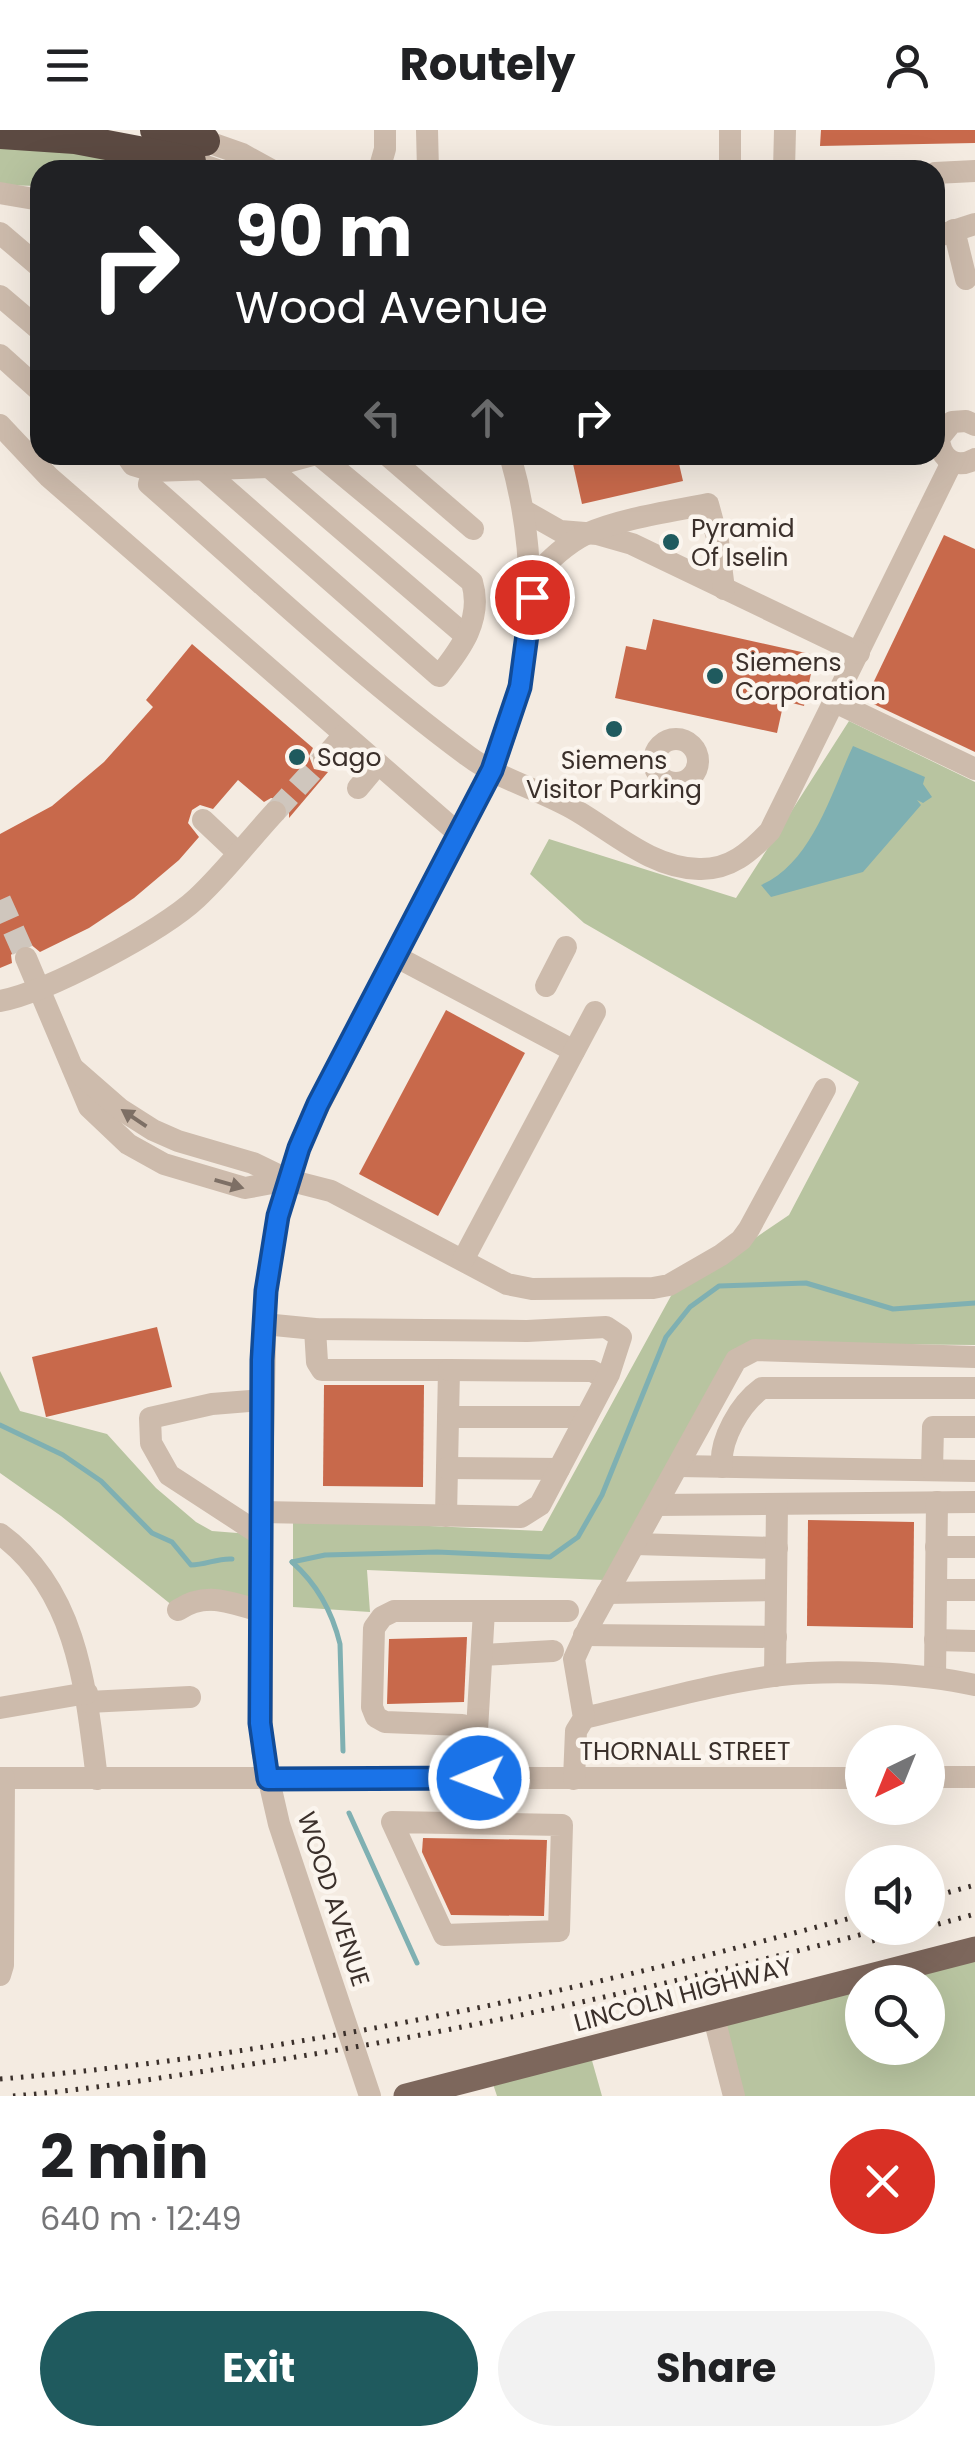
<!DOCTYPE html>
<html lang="en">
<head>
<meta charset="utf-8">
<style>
  :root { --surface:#fff; --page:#f2f2f2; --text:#202124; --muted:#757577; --accent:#1f5a5e }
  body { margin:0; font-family:Poppins,sans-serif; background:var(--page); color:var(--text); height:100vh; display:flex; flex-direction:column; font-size:38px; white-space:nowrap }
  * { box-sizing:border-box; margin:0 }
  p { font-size:32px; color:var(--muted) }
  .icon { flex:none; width:55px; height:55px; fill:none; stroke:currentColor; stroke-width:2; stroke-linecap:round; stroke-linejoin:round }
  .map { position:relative; height:1966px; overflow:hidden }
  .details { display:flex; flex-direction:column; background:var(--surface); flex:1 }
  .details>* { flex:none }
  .guide { position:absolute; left:30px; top:30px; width:915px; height:305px; border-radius:30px; box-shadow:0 10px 40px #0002; background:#202124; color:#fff; overflow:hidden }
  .needle { width:65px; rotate:223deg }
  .controls { position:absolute; left:845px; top:1595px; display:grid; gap:20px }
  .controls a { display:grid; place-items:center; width:100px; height:100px; border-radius:50%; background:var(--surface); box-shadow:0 10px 40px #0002; font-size:50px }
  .pin { position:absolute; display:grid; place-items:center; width:85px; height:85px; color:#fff; margin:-42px; border:5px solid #fff; border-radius:50%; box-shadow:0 2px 10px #0007 }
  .me { position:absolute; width:110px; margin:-55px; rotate:269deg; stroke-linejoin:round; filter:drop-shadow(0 0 8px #0008) }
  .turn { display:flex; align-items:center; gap:35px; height:210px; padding:0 40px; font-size:45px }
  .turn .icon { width:130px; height:130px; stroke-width:2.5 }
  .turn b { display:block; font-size:70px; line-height:85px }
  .lanes { display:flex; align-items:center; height:95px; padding:0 40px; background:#0003; justify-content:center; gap:50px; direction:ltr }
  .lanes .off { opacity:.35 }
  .round { display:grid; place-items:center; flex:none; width:105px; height:105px; border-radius:52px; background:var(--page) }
  .head { display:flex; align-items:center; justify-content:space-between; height:170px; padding:0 40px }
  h1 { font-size:60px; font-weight:700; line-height:75px }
  .primary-button { display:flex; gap:20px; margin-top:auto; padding:20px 40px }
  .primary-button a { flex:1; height:115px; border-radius:60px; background:var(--accent); color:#fff; font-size:40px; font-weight:700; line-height:115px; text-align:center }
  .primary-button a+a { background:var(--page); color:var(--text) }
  header { display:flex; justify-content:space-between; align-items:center; height:130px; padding:0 40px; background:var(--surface); font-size:45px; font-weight:700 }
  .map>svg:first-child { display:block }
</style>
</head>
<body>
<header><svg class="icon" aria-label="menu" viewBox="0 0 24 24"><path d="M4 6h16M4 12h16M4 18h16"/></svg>Routely<svg class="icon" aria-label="person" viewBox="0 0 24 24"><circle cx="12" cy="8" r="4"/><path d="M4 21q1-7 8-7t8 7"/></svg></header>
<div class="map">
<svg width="975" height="1966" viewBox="0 0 975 1966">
  <rect width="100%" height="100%" fill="#f4ebe1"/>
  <!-- green -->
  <g fill="#b8c4a0" fill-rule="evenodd">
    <polygon points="0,4 133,20 138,40 40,40 40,56 0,55"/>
    <polygon points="849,591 975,652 975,1215 751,1213 604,1450 367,1440 370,1482 293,1477 293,1390 542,1401 672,1164 789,1085 859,952 584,793 530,744 549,709 736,768"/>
    <polygon points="0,1241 20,1281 107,1304 156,1358 196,1392 212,1401 261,1405 261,1481 178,1480 61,1386 0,1343"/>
    <path d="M975,1819V1966H734L714,1888ZM862,1852H928V1918H862Z"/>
    <polygon points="589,1920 602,1966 497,1966 490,1945"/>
  </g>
  <!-- water -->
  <path fill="#7fb0b2" d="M853,616L925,647L923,654L932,667L923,673L917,670L921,675L863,742L771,767L761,755C812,733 831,663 853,616Z"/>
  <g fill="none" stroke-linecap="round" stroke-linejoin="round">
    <!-- stream -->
    <g stroke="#7fb0b2" stroke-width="5">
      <path d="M0,1295L63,1325L101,1351L152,1403L172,1412L191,1435C206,1435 217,1428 232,1429"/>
      <polyline points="292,1432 325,1425 437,1422 550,1427 578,1407 602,1365 666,1207 690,1177 719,1156 806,1153 893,1179 975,1173"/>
      <path d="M292,1432C317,1454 332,1481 340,1514L343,1621"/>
      <polyline points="349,1683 417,1833"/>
    </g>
  </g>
  <!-- building -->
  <g fill="#c8694b">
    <polygon points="821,0 975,0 975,13 820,16"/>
    <polygon points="571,325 677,325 683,351 582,374"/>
    <polygon points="944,405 975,419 975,622 865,570"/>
    <polygon points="653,489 815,525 804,576 784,571 777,603 615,568 626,516 646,520"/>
    <polygon points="192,514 313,618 309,626 314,639 328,642 289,688 289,678 284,670 271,668 264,672 238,650 213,679 200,675 192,680 188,693 199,707 179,730 134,768 89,798 40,822 29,813 19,815 11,825 12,833 0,838 0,704 52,676 104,632 153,577 146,570"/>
    <polygon points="446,880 525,923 438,1086 359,1044"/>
    <polygon points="157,1197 172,1257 46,1287 32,1227"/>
    <polygon points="324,1255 424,1255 423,1357 323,1356"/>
    <polygon points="808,1390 914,1392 913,1498 807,1496"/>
    <polygon points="467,1507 464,1572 387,1574 389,1509"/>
    <polygon points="423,1708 547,1710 544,1786 451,1785 422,1722"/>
  </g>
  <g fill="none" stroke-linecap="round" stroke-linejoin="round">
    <!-- minor-tunnel -->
    <g stroke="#cfc6bd" stroke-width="22" stroke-dasharray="22 11" stroke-linecap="butt">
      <polyline points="275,682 324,628"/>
      <polyline points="0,770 26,828"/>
    </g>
    <!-- minor -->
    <g stroke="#cdbbac" stroke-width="22">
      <polyline points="427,0 428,40"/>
      <polyline points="730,0 730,40"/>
      <polyline points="205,11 242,24 271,40"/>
      <polyline points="191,31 217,40"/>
      <polyline points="379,40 385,19 385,0"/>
      <polyline points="784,40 785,0"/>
      <polyline points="935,43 975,41"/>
      <polyline points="0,63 40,70"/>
      <polyline points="954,100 966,149"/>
      <polyline points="0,103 40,137"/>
      <polyline points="935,107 975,94"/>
      <polyline points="0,166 40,200"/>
      <polyline points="0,225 40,261"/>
      <polyline points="0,295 49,347 459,704"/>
      <path d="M975,295L966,291L952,292L939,308C940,330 957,339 975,329"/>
      <polyline points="126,325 133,335 153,341 269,337 313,325"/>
      <polyline points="387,325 473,399"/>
      <polyline points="269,337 466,506"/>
      <path d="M203,339L439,546C461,519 483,489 472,452L319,325"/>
      <path d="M153,341L149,354C254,446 356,543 468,626C500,650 542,660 577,681C616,704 652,738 699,739C730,740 750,722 770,701L952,332"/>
      <polyline points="523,380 560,401 597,404 632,414 859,523"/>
      <path d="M531,449C547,433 565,414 586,404C623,388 668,382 708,374L718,411L724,459"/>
      <polyline points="835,572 975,639"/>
      <circle cx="676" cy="631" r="22"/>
      <polyline points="324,628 344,605"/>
      <polyline points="358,658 378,634"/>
      <polyline points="203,690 238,723"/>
      <polyline points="395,826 574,921"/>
      <polyline points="26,828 89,977 128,1014 164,1034 245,1058 288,1050"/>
      <polyline points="546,856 566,817"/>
      <path d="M0,871C48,862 162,801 197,768C225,742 249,710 275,682"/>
      <polyline points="73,938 120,979 153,1000 178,1011 253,1033 288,1050 331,1061 507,1154 532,1159 653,1158 669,1155 721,1125 741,1110 749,1099 825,959"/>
      <polyline points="463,1130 595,882"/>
      <polyline points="315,1199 317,1232 322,1240 449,1240 446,1386"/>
      <polyline points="449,1240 592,1241 606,1249"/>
      <polyline points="448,1287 586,1287"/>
      <polyline points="679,1336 975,1341"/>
      <path d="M722,1337C719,1310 740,1274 762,1258H975"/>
      <polyline points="447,1338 559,1339"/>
      <polyline points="932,1340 933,1297 975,1297"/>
      <polyline points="657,1375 975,1372"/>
      <polyline points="261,1382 521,1387 540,1375 609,1244 621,1207 606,1197 527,1201 315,1199 264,1194"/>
      <path d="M0,1404C78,1461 86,1560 97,1649"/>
      <polyline points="261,1405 169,1345 151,1313 150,1288 212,1274 262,1270"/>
      <polyline points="635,1414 777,1418"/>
      <polyline points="936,1417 975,1417"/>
      <polyline points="936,1460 975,1460"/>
      <polyline points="607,1463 776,1460"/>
      <path d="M178,1480C207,1461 229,1473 261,1481"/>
      <polyline points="584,1505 776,1507"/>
      <polyline points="935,1510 975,1511"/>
      <polyline points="482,1525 553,1521"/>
      <polyline points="775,1546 777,1374"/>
      <polyline points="935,1547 937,1372"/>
      <polyline points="88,1572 190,1567"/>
      <polyline points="0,1578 87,1563"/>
      <path d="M584,1588C649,1573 715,1553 781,1545C836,1539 921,1543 975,1555"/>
      <polyline points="477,1600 484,1481"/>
      <polyline points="928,1647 975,1647"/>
      <polyline points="0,1648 862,1648"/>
      <polyline points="479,1648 480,1606 477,1600 462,1595 385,1592 376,1587 372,1577 374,1498 382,1487 394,1481 568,1481"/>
      <polyline points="574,1649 576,1601 584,1588 574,1529 589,1496 736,1230 755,1220 975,1227"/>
      <polygon points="392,1692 562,1695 559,1801 444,1805"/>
      <polyline points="0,1845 3,1835 4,1648"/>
      <polyline points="714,1888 734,1966"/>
      <path d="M370,1966L279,1694L262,1620L261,1405L266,1161L278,1086L302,1009L492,640C535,536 541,433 510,325"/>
    </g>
    <!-- major -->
    <polyline stroke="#7d675c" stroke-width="25" points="406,1966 975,1819"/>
    <!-- highway -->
    <g stroke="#5c4a42" stroke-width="30">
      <polyline points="155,0 205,11"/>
      <polyline points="0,4 75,9 191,31"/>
    </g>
    <!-- rail -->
    <g stroke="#3b302b" stroke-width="5" stroke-dasharray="2.5 8" stroke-linecap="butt">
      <polyline points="928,1768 975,1755"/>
      <polyline points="928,1797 975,1784"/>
      <polyline points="872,1811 924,1798"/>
      <path d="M0,1949C292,1925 580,1861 862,1785"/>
      <path d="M13,1966C87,1960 159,1948 232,1937C453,1904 670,1855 886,1798"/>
    </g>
  </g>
  <!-- one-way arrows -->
  <defs><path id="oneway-solid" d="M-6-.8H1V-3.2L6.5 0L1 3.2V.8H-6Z" transform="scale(2.5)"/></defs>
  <g fill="#7d6f65">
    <use href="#oneway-solid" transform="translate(134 988) rotate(-146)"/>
    <use href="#oneway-solid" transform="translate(229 1054) rotate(16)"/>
  </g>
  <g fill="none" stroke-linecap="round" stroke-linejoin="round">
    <!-- route casing -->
    <g stroke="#114b97" stroke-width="25">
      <polyline id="route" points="479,1648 268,1649 260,1593 262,1230 266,1161 278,1086 299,1018 318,974 492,640 520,557 532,467"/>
    </g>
    <!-- route -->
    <use href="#route" stroke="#1a73e8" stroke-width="18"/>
  </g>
  <!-- markers -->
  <g fill="#1f5a5e" stroke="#fbf5ee" stroke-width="4">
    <circle cx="671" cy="412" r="10"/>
    <circle cx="715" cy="546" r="10"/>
    <circle cx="614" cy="599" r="10"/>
    <circle cx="297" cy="627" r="10"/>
  </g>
  <g text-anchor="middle" stroke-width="9" stroke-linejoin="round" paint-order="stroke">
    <!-- poi labels -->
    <g font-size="25" fill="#3b302b" stroke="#fbf5ee" text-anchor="start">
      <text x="691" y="407">Pyramid<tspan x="691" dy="29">Of Iselin</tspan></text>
      <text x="735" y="541">Siemens<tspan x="735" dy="29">Corporation</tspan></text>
      <text x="317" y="636">Sago</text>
      <text x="614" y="639" text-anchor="middle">Siemens<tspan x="614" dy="29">Visitor Parking</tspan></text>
    </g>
    <!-- street labels -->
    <g font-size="25" fill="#3b302b" stroke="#fbf5ee">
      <text x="685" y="1630">THORNALL STREET</text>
      <text transform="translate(334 1769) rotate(72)" y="9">WOOD AVENUE</text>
      <text transform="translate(683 1864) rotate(-15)" y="9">LINCOLN HIGHWAY</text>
    </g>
  </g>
</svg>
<div class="controls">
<a><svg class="needle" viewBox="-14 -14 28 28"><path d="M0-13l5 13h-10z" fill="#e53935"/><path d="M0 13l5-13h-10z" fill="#757577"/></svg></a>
<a><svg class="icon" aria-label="sound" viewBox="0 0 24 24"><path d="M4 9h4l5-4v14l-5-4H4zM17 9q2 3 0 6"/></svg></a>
<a><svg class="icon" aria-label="search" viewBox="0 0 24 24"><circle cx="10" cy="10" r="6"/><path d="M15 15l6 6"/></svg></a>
</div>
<div class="pin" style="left:532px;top:467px;background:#d93025"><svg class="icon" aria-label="arrive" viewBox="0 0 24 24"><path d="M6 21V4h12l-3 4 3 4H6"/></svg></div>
<svg class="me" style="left:479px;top:1648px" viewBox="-20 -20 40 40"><circle r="17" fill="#1a73e8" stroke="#fff" stroke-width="3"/><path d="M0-11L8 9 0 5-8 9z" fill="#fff"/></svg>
<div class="guide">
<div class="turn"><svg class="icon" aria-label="right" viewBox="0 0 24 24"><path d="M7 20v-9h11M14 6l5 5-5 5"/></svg><div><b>90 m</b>Wood Avenue</div></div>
<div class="lanes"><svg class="icon off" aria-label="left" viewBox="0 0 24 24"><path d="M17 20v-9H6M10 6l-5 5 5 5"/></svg><svg class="icon off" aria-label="ahead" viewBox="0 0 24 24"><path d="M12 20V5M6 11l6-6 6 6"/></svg><svg class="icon" aria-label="right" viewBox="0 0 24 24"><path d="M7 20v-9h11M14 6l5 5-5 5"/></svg></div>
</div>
</div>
<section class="details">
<div class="head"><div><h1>2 min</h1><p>640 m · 12:49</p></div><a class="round" style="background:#d93025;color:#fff"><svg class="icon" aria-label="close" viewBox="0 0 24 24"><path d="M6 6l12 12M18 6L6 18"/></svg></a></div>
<div class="primary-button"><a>Exit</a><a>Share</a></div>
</section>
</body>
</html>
